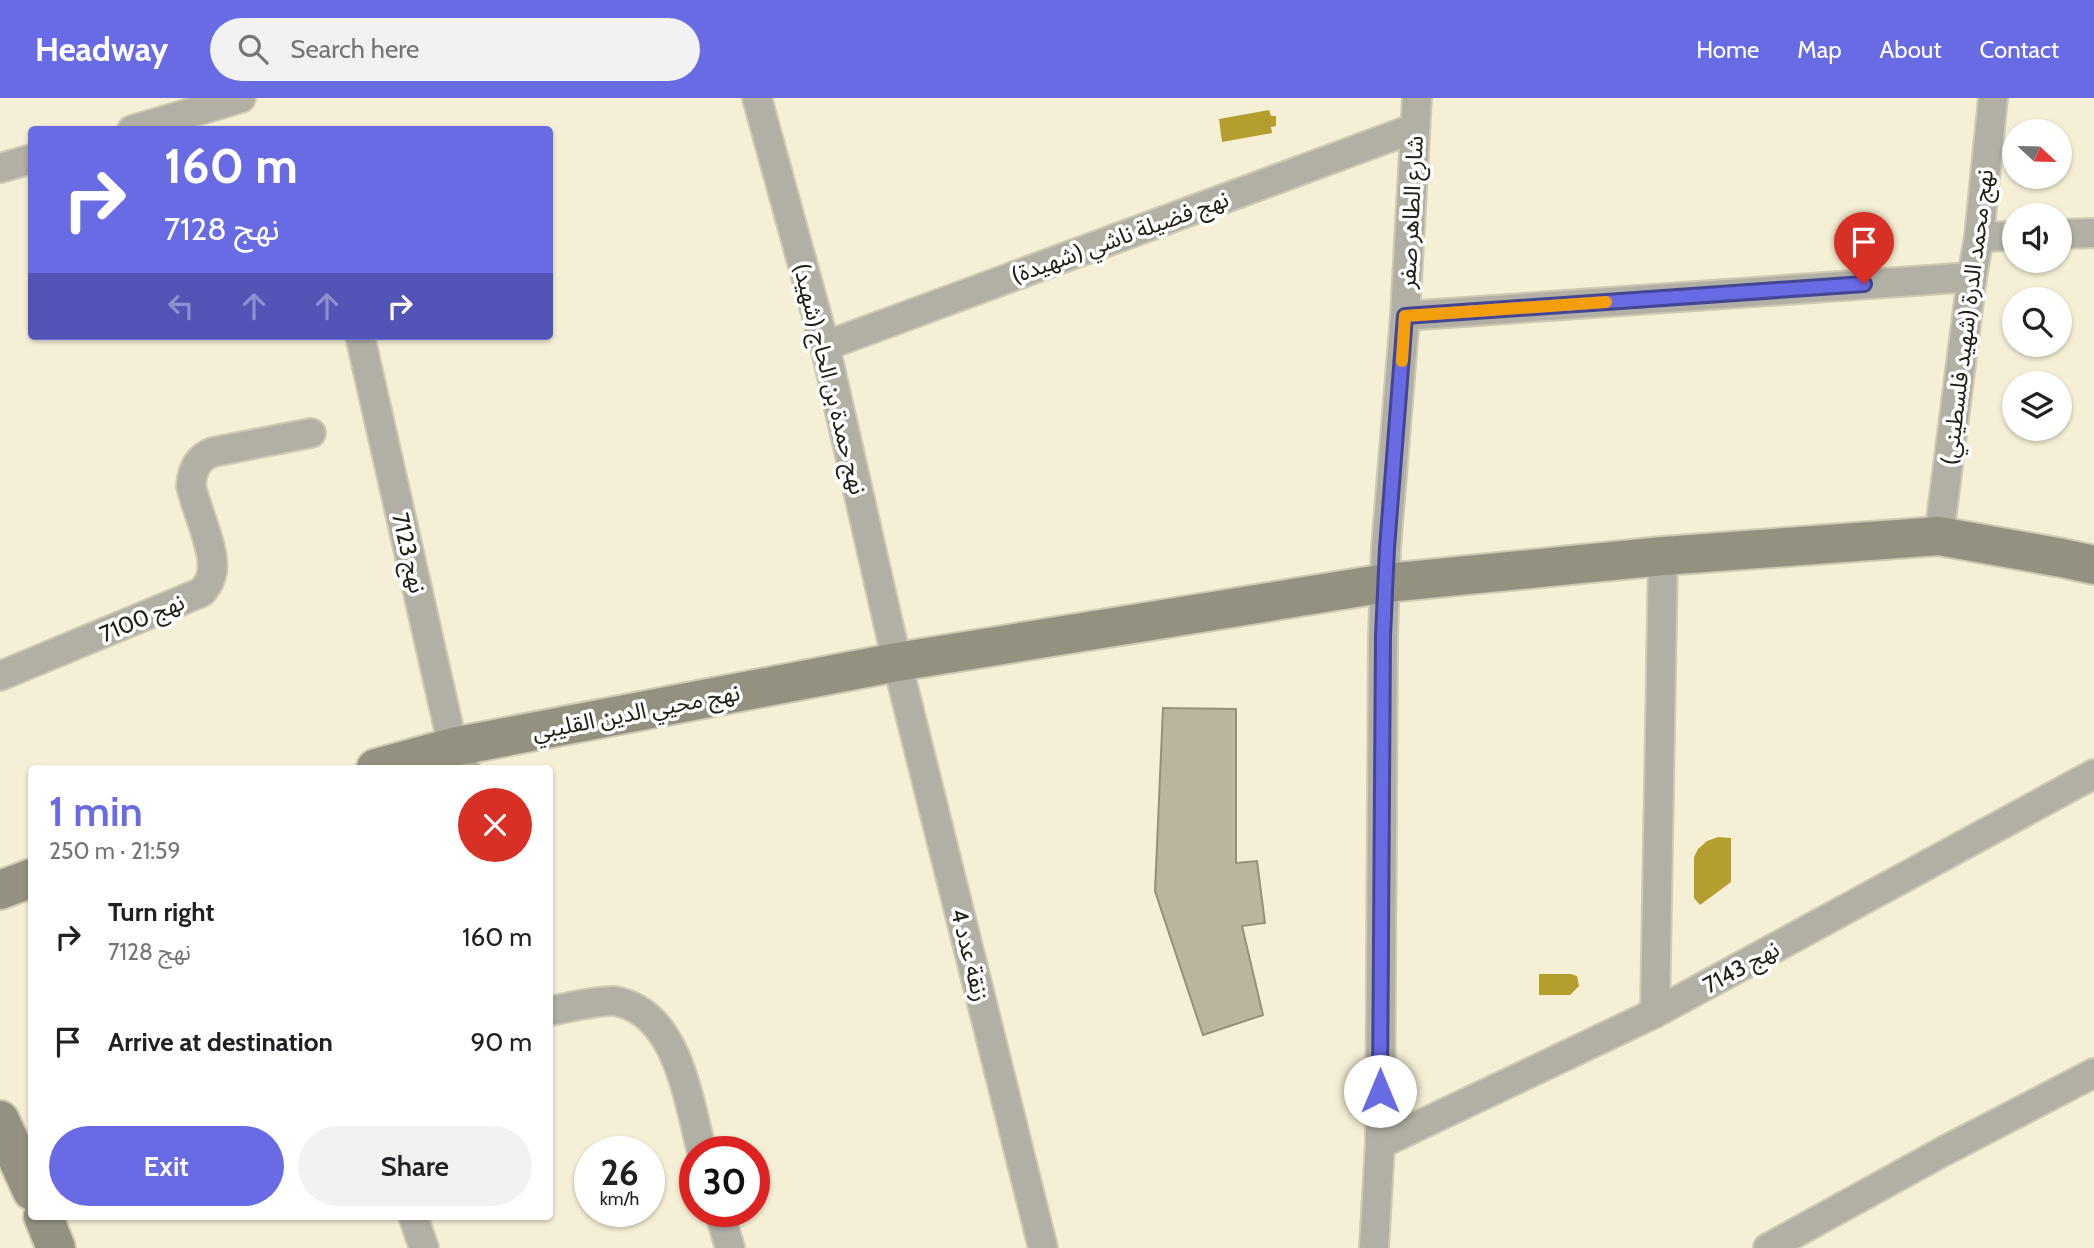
<!DOCTYPE html>
<html lang="en">
<head>
<meta charset="utf-8">
<style>
  :root { --surface:#fff; --page:#f2f2f2; --text:#202124; --muted:#757577; --accent:#686be4 }
  body { margin:0; font-family:Cabin,"Noto Sans Arabic",sans-serif; background:var(--page); color:var(--text); height:100vh; display:flex; flex-direction:column; font-size:26px; white-space:nowrap }
  * { box-sizing:border-box; margin:0 }
  p { font-size:23px; color:var(--muted) }
  .icon { flex:none; width:38px; height:38px; fill:none; stroke:currentColor; stroke-width:2; stroke-linecap:round; stroke-linejoin:round }
  .map { position:relative; flex:1; overflow:hidden }
  .side { position:absolute; left:28px; top:667px; width:525px; height:455px; display:flex; flex-direction:column; background:var(--surface); border-radius:7px; box-shadow:0 2px 5px #0004 }
  .side>* { flex:none }
  .top-card { position:absolute; left:28px; top:28px; width:525px; height:214px; border-radius:7px; box-shadow:0 2px 5px #0004; background:#686be4; color:#fff; overflow:hidden }
  .needle { width:46px; rotate:112deg }
  .buttons { position:absolute; left:2002px; top:21px; display:grid; gap:14px }
  .buttons a { display:grid; place-items:center; width:70px; height:70px; border-radius:50%; background:var(--surface); box-shadow:0 2px 5px #0004; font-size:35px }
  .speed { position:absolute; left:574px; top:1038px; display:flex; gap:14px; font-size:35px; font-weight:700; text-align:center }
  .speed>* { display:grid; place-content:center; width:91px; height:91px; border-radius:50%; background:var(--surface); box-shadow:0 2px 5px #0004; line-height:1 }
  .speed small { font-size:18px; font-weight:400 }
  .speed .limit { border:10px solid #d22; background:#fff; color:#111 }
  .pin { position:absolute; display:grid; place-items:center; width:60px; height:60px; color:#fff; margin:-72px -30px; border-radius:50% 50% 50% 0; rotate:-45deg; box-shadow:0 0 7px #0007 }
  .pin .icon { rotate:45deg }
  .me { position:absolute; width:77px; margin:-38px; rotate:0deg; stroke-linejoin:round; filter:drop-shadow(0 0 5px #0008) }
  .turn { display:flex; align-items:center; gap:24px; height:147px; padding:0 21px; font-size:32px }
  .turn .icon { width:91px; height:91px; stroke-width:2.5 }
  .turn b { display:block; font-size:49px; line-height:60px }
  .lanes { display:flex; align-items:center; height:66px; padding:0 21px; background:#0003; justify-content:center; gap:35px; direction:ltr }
  .lanes .off { opacity:.35 }
  .round { display:grid; place-items:center; flex:none; width:74px; height:74px; border-radius:37px; background:var(--page) }
  .overview { display:flex; align-items:center; justify-content:space-between; height:119px; padding:0 21px }
  h1 { font-size:42px; font-weight:600; line-height:52px; color:var(--accent) }
  .cta { display:flex; gap:14px; margin-top:auto; padding:14px 21px }
  .cta a { flex:1; height:80px; border-radius:42px; background:var(--accent); color:#fff; font-size:28px; font-weight:600; line-height:80px; text-align:center }
  .cta a+a { background:var(--page); color:var(--text) }
  ul { padding:0; list-style:none }
  li { display:flex; align-items:center; gap:21px; height:105px; padding:0 21px }
  li div { flex:1 }
  li b { display:block; font-size:26px }
  li em { font-style:normal }
  header { display:flex; align-items:center; gap:42px; box-sizing:border-box; height:98px; padding:0 35px; background:var(--accent); color:#fff }
  header strong { font-size:33px }
  nav { display:flex; gap:38px; margin-inline-start:auto; font-size:24px }
  .search { width:490px; height:63px; background:var(--page); display:flex; align-items:center; gap:18px; box-sizing:border-box; padding:0 24px; border-radius:38px; color:var(--muted); font-size:26px }
  .map>svg:first-child { display:block }
</style>
</head>
<body>
<header>
<strong>Headway</strong>
<div class="search"><svg class="icon" aria-label="search" viewBox="0 0 24 24"><circle cx="10" cy="10" r="6"/><path d="M15 15l6 6"/></svg>Search here</div>
<nav><a>Home</a><a>Map</a><a>About</a><a>Contact</a></nav>
</header>
<div class="map">
<svg width="2094" height="1150" viewBox="0 0 2094 1150">
  <rect width="100%" height="100%" fill="#f5f0d5"/>
  <!-- water -->
  <g fill="#b49f2e">
    <polygon points="1269,12 1271,18 1276,18 1276,28 1271,29 1272,35 1222,44 1219,21"/>
    <polygon points="1718,739 1731,740 1731,784 1700,807 1694,800 1694,759 1698,751 1707,743"/>
    <polygon points="1539,876 1571,876 1577,878 1579,888 1570,897 1539,897"/>
  </g>
  <!-- building -->
  <polygon fill="#bab59b" stroke="#959077" stroke-width="2" points="1163,610 1236,611 1236,765 1257,763 1265,825 1242,828 1263,917 1203,937 1155,793"/>
  <g fill="none" stroke-linecap="round" stroke-linejoin="round">
    <!-- street casing -->
    <g stroke="#cfcbb3" stroke-width="32">
      <g id="street">
        <polyline points="757,0 825,248 897,564 1043,1150"/>
        <polyline points="132,32 241,0"/>
        <polyline points="0,70 32,61"/>
        <polyline points="2060,136 2094,135"/>
        <polyline points="1979,139 2014,138"/>
        <polyline points="1405,218 1972,179"/>
        <polyline points="360,238 453,649 465,670"/>
        <polyline points="825,248 1415,30"/>
        <polyline points="1939,438 1972,179 1979,139 1993,0"/>
        <path d="M0,578L202,494C207,488 211,482 212,474C216,453 196,411 191,388C192,372 197,360 213,354L311,335"/>
        <path d="M550,913C564,910 602,902 614,903C678,913 688,1002 702,1054"/>
        <polyline points="1655,915 1663,458"/>
        <polyline points="1380,1046 1655,915 2094,676"/>
        <polyline points="719,1113 730,1150"/>
        <polyline points="413,1118 424,1150"/>
        <polyline points="1374,1150 1380,1046 1383,538 1386,450 1405,218 1417,0"/>
        <polyline points="1768,1150 1942,1054 2094,975"/>
      </g>
    </g>
    <!-- secondary casing -->
    <g stroke="#cfcbb3" stroke-width="42">
      <g id="secondary">
        <polyline points="376,670 453,649 897,564 1386,485 1663,458 1939,438 2062,460 2094,467"/>
        <polyline points="0,792 32,780"/>
        <polyline points="0,1022 32,1093"/>
        <polyline points="43,1118 56,1150"/>
      </g>
    </g>
    <!-- street -->
    <use href="#street" stroke="#b2b0a5" stroke-width="28"/>
    <!-- secondary -->
    <use href="#secondary" stroke="#949181" stroke-width="38"/>
  </g>
  <g fill="none" stroke-linecap="round" stroke-linejoin="round">
    <!-- route casing -->
    <g stroke="#444694" stroke-width="18">
      <polyline id="route" points="1380,993 1383,538 1387,450 1405,218 1864,186"/>
    </g>
    <!-- route -->
    <use href="#route" stroke="#686be4" stroke-width="12"/>
    <!-- slow -->
    <polyline stroke="#f59e0b" stroke-width="12" points="1402,263 1405,218 1606,204"/>
  </g>
  <g text-anchor="middle" stroke-width="7" stroke-linejoin="round" paint-order="stroke">
    <!-- street labels -->
    <g font-size="23" fill="#222016" stroke="#fff">
      <text transform="translate(1411 114) rotate(-87)" y="8">شارع الطاهر صفر</text>
      <text transform="translate(1120 139) rotate(-20)" y="8">نهج فضيلة ناشي (شهيدة)</text>
      <text transform="translate(1967 219) rotate(-83)" y="8">نهج محمد الدرة (شهيد فلسطيني)</text>
      <text transform="translate(830 281) rotate(76)" y="8">نهج حمدة بن الحاج (شهيد)</text>
      <text transform="translate(409 455) rotate(77)" y="8">نهج 7123</text>
      <text transform="translate(142 520) rotate(-23)" y="8">نهج 7100</text>
      <text transform="translate(636 614) rotate(-11)" y="8">نهج محيي الدين القليبي</text>
      <text transform="translate(970 857) rotate(76)" y="8">زنقة عدد 4</text>
      <text transform="translate(1741 869) rotate(-29)" y="8">نهج 7143</text>
    </g>
  </g>
</svg>
<div class="buttons">
<a><svg class="needle" viewBox="-14 -14 28 28"><path d="M0-13l5 13h-10z" fill="#e53935"/><path d="M0 13l5-13h-10z" fill="#757577"/></svg></a>
<a><svg class="icon" aria-label="sound" viewBox="0 0 24 24"><path d="M4 9h4l5-4v14l-5-4H4zM17 9q2 3 0 6"/></svg></a>
<a><svg class="icon" aria-label="search" viewBox="0 0 24 24"><circle cx="10" cy="10" r="6"/><path d="M15 15l6 6"/></svg></a>
<a><svg class="icon" aria-label="layers" viewBox="0 0 24 24"><path d="M12 4l9 5-9 5-9-5zM3 14l9 5 9-5"/></svg></a>
</div>
<div class="speed"><div>26<small>km/h</small></div><div class="limit">30</div></div>
<div class="pin" style="left:1864px;top:186px;background:#d93025"><svg class="icon" aria-label="arrive" viewBox="0 0 24 24"><path d="M6 21V4h12l-3 4 3 4H6"/></svg></div>
<svg class="me" style="left:1380px;top:993px" viewBox="-20 -20 40 40"><circle r="19" fill="#fff"/><path d="M0-13L10 11 0 6-10 11z" fill="#686be4"/></svg>
<div class="top-card">
<div class="turn"><svg class="icon" aria-label="right" viewBox="0 0 24 24"><path d="M7 20v-9h11M14 6l5 5-5 5"/></svg><div><b>160 m</b>نهج 7128</div></div>
<div class="lanes"><svg class="icon off" aria-label="left" viewBox="0 0 24 24"><path d="M17 20v-9H6M10 6l-5 5 5 5"/></svg><svg class="icon off" aria-label="ahead" viewBox="0 0 24 24"><path d="M12 20V5M6 11l6-6 6 6"/></svg><svg class="icon off" aria-label="ahead" viewBox="0 0 24 24"><path d="M12 20V5M6 11l6-6 6 6"/></svg><svg class="icon" aria-label="right" viewBox="0 0 24 24"><path d="M7 20v-9h11M14 6l5 5-5 5"/></svg></div>
</div>
<section class="side">
<div class="overview"><div><h1>1 min</h1><p>250 m · 21:59</p></div><a class="round" style="background:#d93025;color:#fff"><svg class="icon" aria-label="close" viewBox="0 0 24 24"><path d="M6 6l12 12M18 6L6 18"/></svg></a></div>
<ul>
<li><svg class="icon" aria-label="right" viewBox="0 0 24 24"><path d="M7 20v-9h11M14 6l5 5-5 5"/></svg><div><b>Turn right</b><p>نهج 7128</p></div><em>160 m</em></li>
<li><svg class="icon" aria-label="arrive" viewBox="0 0 24 24"><path d="M6 21V4h12l-3 4 3 4H6"/></svg><div><b>Arrive at destination</b></div><em>90 m</em></li>
</ul>
<div class="cta"><a>Exit</a><a>Share</a></div>
</section>
</div>
</body>
</html>
